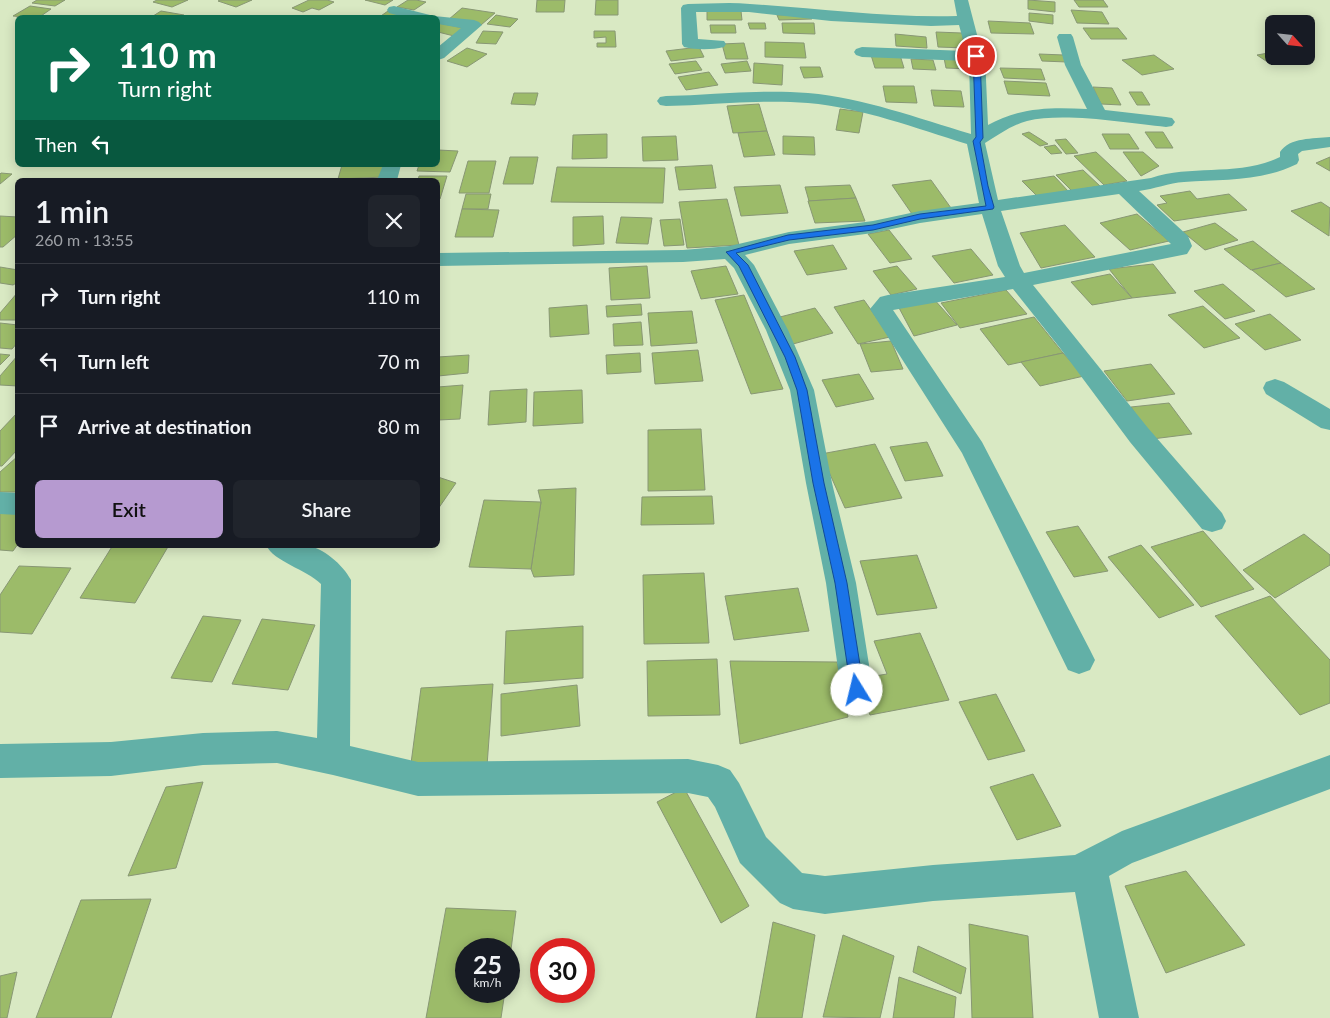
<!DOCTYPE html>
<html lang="en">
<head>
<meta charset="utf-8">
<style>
  :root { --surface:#171b24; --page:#20242c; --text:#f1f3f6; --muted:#9ea1a6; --line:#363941; --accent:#b69ad0 }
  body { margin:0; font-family:Lato,sans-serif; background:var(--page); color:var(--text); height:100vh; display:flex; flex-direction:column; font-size:19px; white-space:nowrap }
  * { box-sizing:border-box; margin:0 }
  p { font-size:16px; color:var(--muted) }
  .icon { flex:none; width:28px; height:28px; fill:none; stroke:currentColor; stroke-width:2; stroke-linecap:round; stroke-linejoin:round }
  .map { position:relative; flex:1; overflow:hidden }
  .drawer { position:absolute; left:15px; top:178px; width:425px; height:370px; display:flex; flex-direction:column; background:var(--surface); border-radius:8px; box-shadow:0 2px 12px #0003 }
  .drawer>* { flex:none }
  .top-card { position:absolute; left:15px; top:15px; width:425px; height:152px; border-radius:8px; box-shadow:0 2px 12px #0003; background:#0b6e4f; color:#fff; overflow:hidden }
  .needle { width:32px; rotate:117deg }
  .tools { position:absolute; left:1265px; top:15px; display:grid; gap:10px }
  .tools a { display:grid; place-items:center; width:50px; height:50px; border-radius:8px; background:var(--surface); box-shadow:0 2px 12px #0003; font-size:25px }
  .speed { position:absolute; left:455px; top:938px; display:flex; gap:10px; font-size:25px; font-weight:700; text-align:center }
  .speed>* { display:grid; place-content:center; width:65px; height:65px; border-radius:50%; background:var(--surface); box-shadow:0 2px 12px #0003; line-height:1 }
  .speed small { font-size:12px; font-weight:400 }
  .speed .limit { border:8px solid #d22; background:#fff; color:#111 }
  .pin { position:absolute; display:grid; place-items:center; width:42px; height:42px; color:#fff; margin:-21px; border:2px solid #fff; border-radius:50%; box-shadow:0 1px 5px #0007 }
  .me { position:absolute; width:55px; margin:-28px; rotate:351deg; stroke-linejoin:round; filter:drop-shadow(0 0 4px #0008) }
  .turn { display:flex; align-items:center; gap:18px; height:105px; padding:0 20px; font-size:22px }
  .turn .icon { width:65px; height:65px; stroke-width:2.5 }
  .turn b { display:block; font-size:35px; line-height:42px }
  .then { display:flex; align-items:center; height:48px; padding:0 20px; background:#0003; gap:10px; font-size:19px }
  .round { display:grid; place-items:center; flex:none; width:52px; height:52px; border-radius:8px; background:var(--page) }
  .headline { display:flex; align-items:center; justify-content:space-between; height:85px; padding:0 20px }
  h1 { font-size:30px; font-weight:600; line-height:38px }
  .action { display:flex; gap:10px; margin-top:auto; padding:10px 20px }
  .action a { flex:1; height:58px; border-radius:8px; background:var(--accent); color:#111; font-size:20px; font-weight:600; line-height:58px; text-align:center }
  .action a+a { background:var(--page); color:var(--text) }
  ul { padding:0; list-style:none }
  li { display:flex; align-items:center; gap:15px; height:65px; padding:0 20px; border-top:1px solid var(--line) }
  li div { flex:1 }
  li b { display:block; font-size:19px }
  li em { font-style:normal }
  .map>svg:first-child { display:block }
</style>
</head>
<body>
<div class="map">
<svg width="1330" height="1018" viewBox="0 0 1330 1018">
  <rect width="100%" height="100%" fill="#d9e9c3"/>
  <!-- building -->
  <g fill="#9cbb69" stroke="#889774">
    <polygon points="37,0 65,0 55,6 32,3"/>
    <polygon points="157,0 188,0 172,7 153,2"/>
    <polygon points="220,0 252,0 236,7 218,1"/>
    <polygon points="309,0 327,0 334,2 319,10 312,8 303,12 292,8"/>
    <polygon points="365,0 393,0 385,5"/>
    <polygon points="408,0 416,0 426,2 414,10 397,7"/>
    <polygon points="537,0 565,0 564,12 536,12"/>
    <polygon points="596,0 618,0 618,15 595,15"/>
    <polygon points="1028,0 1055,2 1055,12 1028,9"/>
    <polygon points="1074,0 1103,0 1108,7 1079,7"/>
    <polygon points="30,6 51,9 38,18 13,16"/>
    <polygon points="462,8 495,13 481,25 448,20"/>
    <polygon points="1071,10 1102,12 1109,24 1077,23"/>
    <polygon points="161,11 184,15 180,18 150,18"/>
    <polygon points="388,11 410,18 378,18"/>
    <polygon points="707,11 741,11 742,20 707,20"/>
    <polygon points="1029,13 1053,15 1053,24 1029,21"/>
    <polygon points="810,14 812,19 779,20 777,15"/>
    <polygon points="496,15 518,19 510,27 487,24"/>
    <polygon points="988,21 1030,23 1034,34 991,33"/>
    <polygon points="439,23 463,28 454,36 438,32"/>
    <polygon points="748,23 765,23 766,29 750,29"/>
    <polygon points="782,23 814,23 815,34 783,33"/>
    <polygon points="710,25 735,25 736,33 711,33"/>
    <polygon points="1083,28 1118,28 1127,39 1091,39"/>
    <polygon points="483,31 503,32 496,44 476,43"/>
    <polygon points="594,31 615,31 616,47 597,47 597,43 606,43 606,37 594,38"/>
    <polygon points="936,32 962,33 965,48 938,47"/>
    <polygon points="895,34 926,37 927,48 896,46"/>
    <polygon points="765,42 804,43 806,58 765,57"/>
    <polygon points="744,43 748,59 726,59 722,44"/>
    <polygon points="699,47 704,57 671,61 666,51"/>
    <polygon points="467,48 487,54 467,67 447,61"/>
    <polygon points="1274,52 1274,56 1284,56 1289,59 1269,63 1257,55"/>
    <polygon points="1039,54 1064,55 1067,62 1042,61"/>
    <polygon points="871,55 900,55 904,68 875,68"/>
    <polygon points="1154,55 1174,69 1142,75 1122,60"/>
    <polygon points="944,58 968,59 970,69 946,68"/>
    <polygon points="911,59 933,60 936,70 913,69"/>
    <polygon points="696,61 702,70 675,74 669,64"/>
    <polygon points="747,61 751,71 725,73 721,64"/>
    <polygon points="754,63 783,65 782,85 753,83"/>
    <polygon points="800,67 820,67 823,77 804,78"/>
    <polygon points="1000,68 1041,69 1045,80 1004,78"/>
    <polygon points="709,72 718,85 686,90 678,77"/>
    <polygon points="1004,81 1046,83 1050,96 1008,94"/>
    <polygon points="883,86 914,86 917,103 886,102"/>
    <polygon points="1093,87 1112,88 1121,105 1101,104"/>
    <polygon points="931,90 961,91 964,107 934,106"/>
    <polygon points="1129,92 1142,92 1150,105 1137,105"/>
    <polygon points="514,93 538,93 535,105 511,104"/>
    <polygon points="759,104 767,131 733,133 727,106"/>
    <polygon points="840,109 863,112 859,133 836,130"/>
    <polygon points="767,131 775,155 744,157 738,133"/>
    <polygon points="1029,132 1048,144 1040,146 1022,134"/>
    <polygon points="1145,132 1163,132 1173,148 1156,148"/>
    <polygon points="607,134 607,158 572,159 573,135"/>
    <polygon points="1102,134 1129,134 1139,149 1110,149"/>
    <polygon points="676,136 678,160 643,161 642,137"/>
    <polygon points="783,136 814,137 815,155 783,154"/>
    <polygon points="1066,139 1078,153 1066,154 1055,140"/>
    <polygon points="1055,145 1062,153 1051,154 1044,147"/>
    <polygon points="438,150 458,151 450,172 417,171 419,165 438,165"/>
    <polygon points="1096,152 1127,181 1104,185 1074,156"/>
    <polygon points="1123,152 1143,152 1159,166 1141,176"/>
    <polygon points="510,157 538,157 533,184 503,184"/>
    <polygon points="1330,157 1330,171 1316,163"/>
    <polygon points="468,161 496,161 489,193 459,193"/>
    <polygon points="342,165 387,165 384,177 338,179"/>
    <polygon points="712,165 716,188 679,190 675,167"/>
    <polygon points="557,167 665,168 663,203 551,202"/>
    <polygon points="1083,170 1100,186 1072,191 1056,175"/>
    <polygon points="1,173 12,174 0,184 0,174"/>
    <polygon points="419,176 447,176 440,199 438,199 438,180 418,180"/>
    <polygon points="1054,176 1069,192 1038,197 1022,181"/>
    <polygon points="931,180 951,208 912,214 892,185"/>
    <polygon points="780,185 788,213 741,216 734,187"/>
    <polygon points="850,185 856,198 809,201 805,187"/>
    <polygon points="1190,191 1197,199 1229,194 1247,210 1174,221 1157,205 1167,203 1160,196"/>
    <polygon points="466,194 491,194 488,209 462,209"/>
    <polygon points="856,198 865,221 815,223 808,201"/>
    <polygon points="727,199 739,245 687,248 679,202"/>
    <polygon points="1321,202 1330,208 1329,236 1291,211"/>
    <polygon points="462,209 499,210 493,237 455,237"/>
    <polygon points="1137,214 1169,241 1130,250 1100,223"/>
    <polygon points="0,216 18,217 18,234 3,247 0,247"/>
    <polygon points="603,216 604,244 573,246 573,217"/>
    <polygon points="621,217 652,218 648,244 616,243"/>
    <polygon points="680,219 684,245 664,246 660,220"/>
    <polygon points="1215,223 1238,240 1205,250 1183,232"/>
    <polygon points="1065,225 1095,257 1041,268 1020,233"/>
    <polygon points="889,230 912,259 890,263 868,234"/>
    <polygon points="1253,241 1281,263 1251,270 1224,249"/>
    <polygon points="833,245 847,269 807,275 794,251"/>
    <polygon points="971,249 993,275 954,283 932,256"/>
    <polygon points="1281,263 1315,289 1286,297 1252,270"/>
    <polygon points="1153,264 1176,293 1132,298 1109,269"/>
    <polygon points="647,266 650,298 611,300 609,268"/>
    <polygon points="726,266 738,294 701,299 691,271"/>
    <polygon points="897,266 917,289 891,295 873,271"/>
    <polygon points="0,267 18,270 18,282 13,285 0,283"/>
    <polygon points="1110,274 1132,298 1092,305 1071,282"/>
    <polygon points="1223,284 1255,311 1225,319 1194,291"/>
    <polygon points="1006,290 1027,314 960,328 941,303"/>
    <polygon points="18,292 18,320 0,320 0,313"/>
    <polygon points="744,295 783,389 751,394 715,300"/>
    <polygon points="932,297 957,325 914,336 898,306"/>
    <polygon points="864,300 890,337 858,344 834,307"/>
    <polygon points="641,304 642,315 607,317 606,306"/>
    <polygon points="587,305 589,334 550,337 549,308"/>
    <polygon points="1203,306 1240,338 1204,348 1168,315"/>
    <polygon points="815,308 833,333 793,344 776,318"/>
    <polygon points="692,311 697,343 651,346 648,313"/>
    <polygon points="1270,314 1301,340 1265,350 1235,324"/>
    <polygon points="1034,317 1063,353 1008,365 980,329"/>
    <polygon points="641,322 643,345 614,346 613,324"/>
    <polygon points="0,323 18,325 18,342 12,349 0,348"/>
    <polygon points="891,341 903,369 871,372 860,344"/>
    <polygon points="698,350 703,381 655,384 652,353"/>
    <polygon points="640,353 641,372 607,374 606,355"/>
    <polygon points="1063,353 1084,376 1040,386 1021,362"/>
    <polygon points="0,354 10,355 0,365"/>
    <polygon points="18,355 18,386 0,385 0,376"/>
    <polygon points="469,355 468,373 438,376 438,357"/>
    <polygon points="1151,364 1175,394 1127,401 1104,371"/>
    <polygon points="859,374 874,399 836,407 822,380"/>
    <polygon points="463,385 460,419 438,420 438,387"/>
    <polygon points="527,389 526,422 488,425 490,391"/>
    <polygon points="582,390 583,423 533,426 534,392"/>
    <polygon points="1169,403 1192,434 1152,439 1131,407"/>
    <polygon points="18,412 18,449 2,466 0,466 0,431"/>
    <polygon points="701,429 705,490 648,491 648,430"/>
    <polygon points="927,442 943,476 905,481 890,447"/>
    <polygon points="875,444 902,498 845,508 821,454"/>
    <polygon points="18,456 18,492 0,492 0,472"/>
    <polygon points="438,477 456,483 438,509"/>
    <polygon points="576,488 574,575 534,577 531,569 541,502 538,490"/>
    <polygon points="712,496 714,524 641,525 642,497"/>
    <polygon points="484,500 541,502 531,569 469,567"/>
    <polygon points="0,509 18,510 18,544 13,551 0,550"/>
    <polygon points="1078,526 1108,571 1074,577 1046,532"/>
    <polygon points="1203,531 1254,589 1201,607 1151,547"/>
    <polygon points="1304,534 1330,555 1330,565 1275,598 1243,570"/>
    <polygon points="113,545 169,545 135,603 80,598"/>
    <polygon points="1141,545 1194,605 1159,618 1108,557"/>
    <polygon points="917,555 937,608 877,615 860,561"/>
    <polygon points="19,566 71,568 32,634 0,632 0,595"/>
    <polygon points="704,573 709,643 644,644 643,575"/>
    <polygon points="798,588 809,631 734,640 725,596"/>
    <polygon points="1270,596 1330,660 1330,703 1300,715 1215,616"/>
    <polygon points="203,616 241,620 212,682 171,678"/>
    <polygon points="262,619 315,625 288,690 232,684"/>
    <polygon points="583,626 583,678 504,684 506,631"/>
    <polygon points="920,633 949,700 870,715 857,679 887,674 874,641"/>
    <polygon points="717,659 720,715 648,716 647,661"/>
    <polygon points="730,661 837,662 848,717 740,744"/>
    <polygon points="493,684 487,766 410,771 421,688"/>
    <polygon points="577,685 580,726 501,736 501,694"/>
    <polygon points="996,694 1025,751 988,760 959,702"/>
    <polygon points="1033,774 1061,826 1017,840 990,787"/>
    <polygon points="203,782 176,868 128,876 166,787"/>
    <polygon points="684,788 749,906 721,923 657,802"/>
    <polygon points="1186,871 1245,945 1166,973 1125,886"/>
    <polygon points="151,899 111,1018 36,1018 81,900"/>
    <polygon points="446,908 516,911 509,965 509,949 466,949 466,991 505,991 501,1018 426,1018"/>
    <polygon points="773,922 815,935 802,1018 756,1018"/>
    <polygon points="969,924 1028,936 1033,1018 972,1018"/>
    <polygon points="843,935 894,956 880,1018 823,1017"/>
    <polygon points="918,946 966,968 961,994 913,972"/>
    <polygon points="17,972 7,1018 0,1018 0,976"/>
    <polygon points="899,977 956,997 954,1018 893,1018"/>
  </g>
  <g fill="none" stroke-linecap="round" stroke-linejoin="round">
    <!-- street -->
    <g fill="#62b0a7" fill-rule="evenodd">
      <path d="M954,0H968L981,50L985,56L988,125C1020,107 1052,107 1087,109L1065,65L1057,37L1059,34H1071L1073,37L1081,65L1105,110L1166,117L1172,118L1175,122L1172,126L1166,127C1127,123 1064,112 1027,121C1012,125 998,135 985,143L998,200L1151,178C1193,164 1239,177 1280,157V152C1290,137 1313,139 1330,137V147L1302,151L1298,154L1299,160L1297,164C1260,182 1223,179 1184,182C1169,183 1154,189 1139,191L1188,236L1192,246L1187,254L1033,285L1148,428L1222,513L1226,521L1222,529L1212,532L1202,529L1130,442L1060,348L1013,289L893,310L982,442L1090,650L1095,660L1090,670L1079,674L1068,670L962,453L870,309L880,297L888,295L1005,277L998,266L982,214L920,223L873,233L789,244L745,255L754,265L788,330L814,390L832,483L856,583L873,690L868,701L857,705L846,701L841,690L826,583L806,483L790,390L766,330L734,268L725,259L683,262L438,266V253L683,250L730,246L789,232L873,221L920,211L979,203L967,144C915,128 863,108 808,103C761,99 713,105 666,106L660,105L657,101L660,97L666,96C713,95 760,89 808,93C864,98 917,118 971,134L969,61L862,57L856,55L854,52L856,49L862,47L966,51L959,25L931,26L831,21L749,12H696L698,39L724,41L726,44L724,47C712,50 696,50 684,47L682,44L681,8L683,5L688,4C708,4 729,2 750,4C819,8 888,18 957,16ZM1119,194L1171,244L1024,273L1020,266L1001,211Z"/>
      <polygon points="394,6 434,16 474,20 479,22 482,25 444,58 438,60 438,47 461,28 438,24 438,18 407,18 389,13 387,10 389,7"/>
      <polygon points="383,165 401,165 397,180 377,180"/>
      <polygon points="1275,379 1284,382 1330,409 1330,430 1321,428 1266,394 1263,388 1266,382"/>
      <polygon points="0,492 18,493 18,515 0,514"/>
      <path d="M266,545C279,545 293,543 305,545C323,547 343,565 351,580L350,746L418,762L688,759L718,765L730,770L739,783L766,837L802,873L825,876L933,865L1075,855L1122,831L1330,755V789L1132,863L1109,876L1139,1018H1099L1075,892L933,901L825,914L793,909L780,903L740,863L715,807L708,797L688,793L418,796L333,775L277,763L203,765L111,776L0,778V744L111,742L203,733L277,731L317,738L321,584C306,569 274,562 266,545Z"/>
    </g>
  </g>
  <!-- route -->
  <polygon fill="#1a73e8" stroke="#114b97" points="976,54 980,56 983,138 980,142 988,186 994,207 993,209 920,219 873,230 789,240 736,253 748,265 795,357 807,390 824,483 847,583 864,690 862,694 857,696 853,694 851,690 835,583 813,483 797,390 785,357 739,266 726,252 788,235 873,225 920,214 986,206 973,141 976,137 973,56"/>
</svg>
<div class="tools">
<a><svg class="needle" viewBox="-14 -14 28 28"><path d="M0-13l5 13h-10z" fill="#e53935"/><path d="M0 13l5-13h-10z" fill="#9ea1a6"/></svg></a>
</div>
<div class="speed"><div>25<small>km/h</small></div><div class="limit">30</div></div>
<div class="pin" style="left:976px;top:56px;background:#d93025"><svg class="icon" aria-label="arrive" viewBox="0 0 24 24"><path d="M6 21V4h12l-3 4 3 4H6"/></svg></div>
<svg class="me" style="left:857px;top:690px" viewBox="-20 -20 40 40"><circle r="19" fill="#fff"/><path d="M0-13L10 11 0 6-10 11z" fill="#1a73e8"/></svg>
<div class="top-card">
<div class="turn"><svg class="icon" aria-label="right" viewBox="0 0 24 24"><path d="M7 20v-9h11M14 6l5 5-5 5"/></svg><div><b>110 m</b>Turn right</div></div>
<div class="then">Then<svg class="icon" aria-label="left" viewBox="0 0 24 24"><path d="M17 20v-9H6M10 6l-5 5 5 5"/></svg></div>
</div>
<section class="drawer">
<div class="headline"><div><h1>1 min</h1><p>260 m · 13:55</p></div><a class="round"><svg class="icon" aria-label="close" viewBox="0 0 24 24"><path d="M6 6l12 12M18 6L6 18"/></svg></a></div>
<ul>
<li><svg class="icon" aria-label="right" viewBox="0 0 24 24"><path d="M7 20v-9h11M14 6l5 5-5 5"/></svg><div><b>Turn right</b></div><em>110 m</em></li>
<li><svg class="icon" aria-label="left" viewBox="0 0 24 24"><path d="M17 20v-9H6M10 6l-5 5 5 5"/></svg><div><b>Turn left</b></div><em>70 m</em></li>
<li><svg class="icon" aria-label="arrive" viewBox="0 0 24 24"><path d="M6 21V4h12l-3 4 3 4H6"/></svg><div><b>Arrive at destination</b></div><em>80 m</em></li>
</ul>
<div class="action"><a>Exit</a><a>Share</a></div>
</section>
</div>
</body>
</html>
